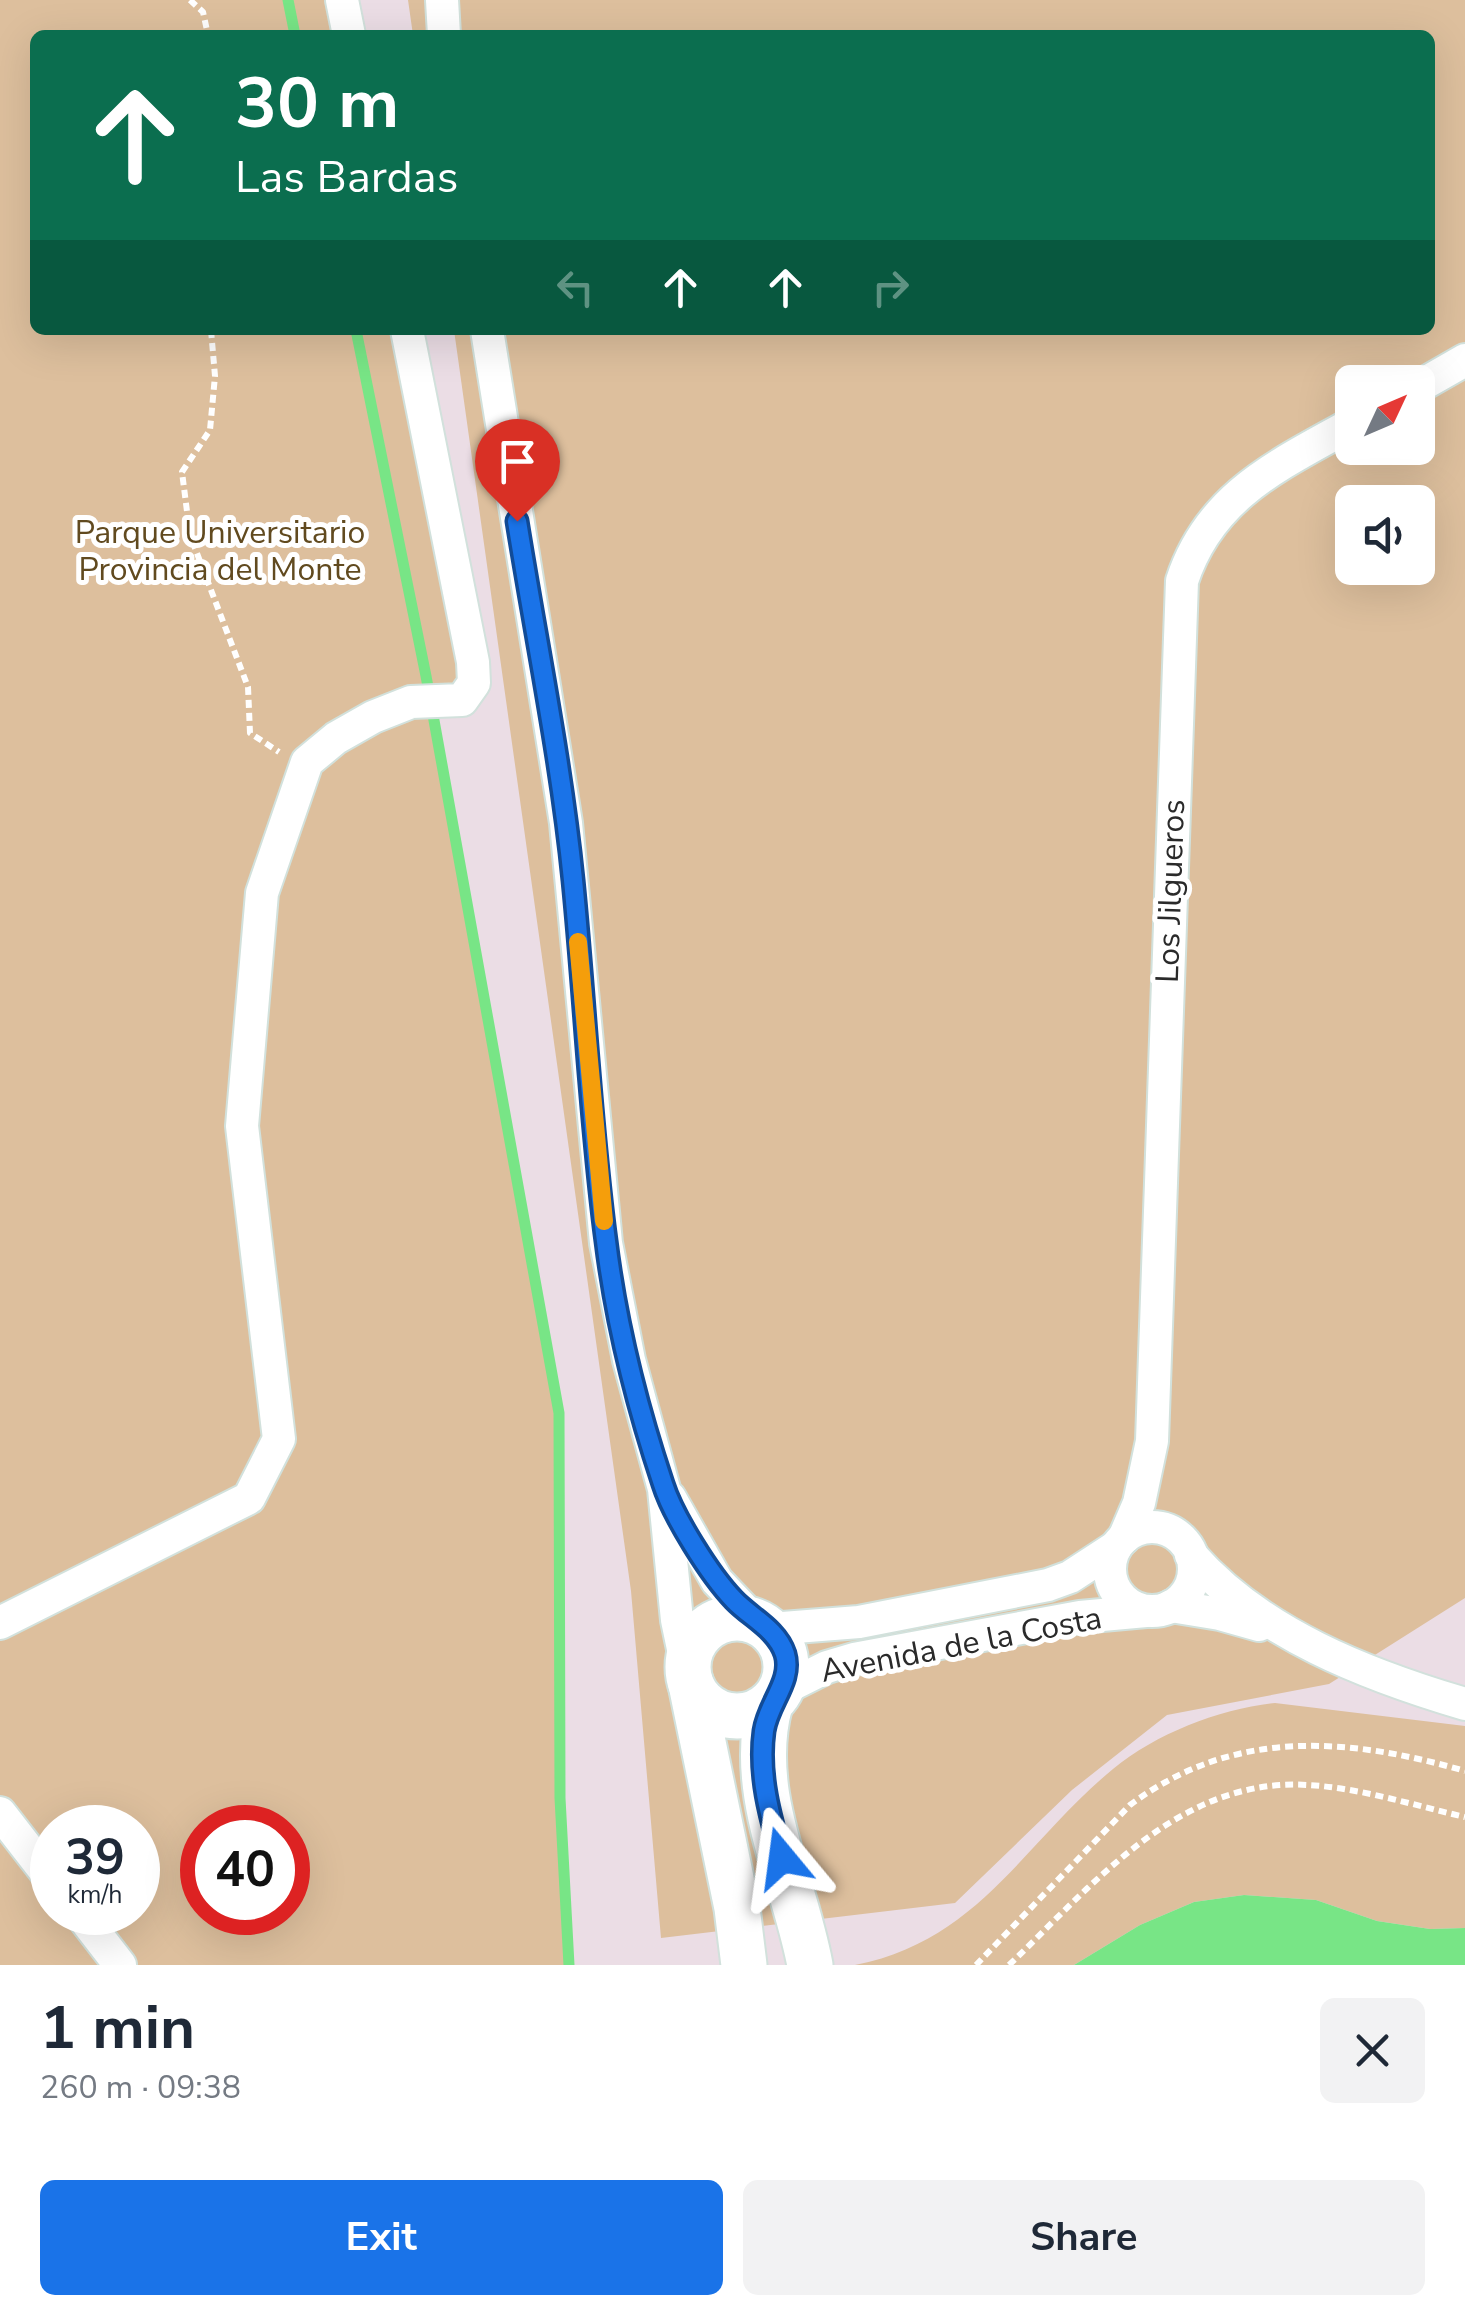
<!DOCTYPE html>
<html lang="en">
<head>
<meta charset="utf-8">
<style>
  :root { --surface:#fff; --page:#f2f2f3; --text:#1f2937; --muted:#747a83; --accent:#1a73e8 }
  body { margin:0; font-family:"Nunito Sans",sans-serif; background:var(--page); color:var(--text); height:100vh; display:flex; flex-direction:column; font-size:38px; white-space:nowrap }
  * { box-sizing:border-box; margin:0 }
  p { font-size:32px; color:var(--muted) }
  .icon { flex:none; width:55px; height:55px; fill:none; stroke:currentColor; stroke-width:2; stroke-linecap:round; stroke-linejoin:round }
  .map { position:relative; height:1965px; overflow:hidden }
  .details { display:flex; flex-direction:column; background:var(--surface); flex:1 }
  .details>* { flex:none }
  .top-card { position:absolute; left:30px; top:30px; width:1405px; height:305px; border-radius:15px; box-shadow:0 10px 40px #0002; background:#0b6e4f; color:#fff; overflow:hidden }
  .needle { width:65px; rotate:46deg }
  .controls { position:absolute; left:1335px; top:365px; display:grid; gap:20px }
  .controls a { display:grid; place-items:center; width:100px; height:100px; border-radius:15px; background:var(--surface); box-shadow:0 10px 40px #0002; font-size:50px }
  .speed { position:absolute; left:30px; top:1805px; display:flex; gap:20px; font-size:50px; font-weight:700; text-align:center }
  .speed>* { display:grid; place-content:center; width:130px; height:130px; border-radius:50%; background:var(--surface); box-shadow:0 10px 40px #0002; line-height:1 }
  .speed small { font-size:25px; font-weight:400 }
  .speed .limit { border:15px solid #d22; background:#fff; color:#111 }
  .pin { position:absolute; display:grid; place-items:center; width:85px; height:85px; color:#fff; margin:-102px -42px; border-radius:50% 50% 50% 0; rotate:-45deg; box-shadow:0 0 10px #0007 }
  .pin .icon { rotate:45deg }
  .me { position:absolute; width:110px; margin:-55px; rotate:344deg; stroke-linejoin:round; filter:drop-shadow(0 0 8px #0008) }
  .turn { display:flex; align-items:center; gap:35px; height:210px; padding:0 40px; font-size:45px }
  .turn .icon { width:130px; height:130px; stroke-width:2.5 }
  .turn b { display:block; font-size:70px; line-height:85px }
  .lanes { display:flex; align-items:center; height:95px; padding:0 40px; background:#0003; justify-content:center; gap:50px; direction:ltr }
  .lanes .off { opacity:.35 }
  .round { display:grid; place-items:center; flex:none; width:105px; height:105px; border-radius:15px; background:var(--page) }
  .overview { display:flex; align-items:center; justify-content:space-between; height:170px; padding:0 40px }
  h1 { font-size:60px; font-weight:700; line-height:75px }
  .button { display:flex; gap:20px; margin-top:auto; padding:20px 40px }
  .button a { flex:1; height:115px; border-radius:15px; background:var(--accent); color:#fff; font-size:40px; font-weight:700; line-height:115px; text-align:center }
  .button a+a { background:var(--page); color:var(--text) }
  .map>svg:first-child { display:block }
</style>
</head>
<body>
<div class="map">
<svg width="1465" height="1965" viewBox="0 0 1465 1965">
  <rect width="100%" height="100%" fill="#ebdde5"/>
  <!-- green -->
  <g fill="#ddbf9d" fill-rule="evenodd">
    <path d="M0,0H342L349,35H35V330H407L474,683L431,702L559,1413L560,1798L569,1965H0ZM52,1828H138V1912H52ZM202,1828H288V1912H202Z"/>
    <path d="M408,0H1465V1598L1329,1684L1167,1715L1072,1790L955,1903L661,1938L631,1591L454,330H1430V35H413ZM1352,382H1418V448H1352ZM1352,502H1418V568H1352Z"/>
    <path d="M1275,1703L1465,1726V1928L1430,1929L1377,1921L1316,1900L1244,1895L1194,1902L1140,1925L1074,1965H855C980,1940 1023,1843 1113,1769C1157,1733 1220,1709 1275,1703Z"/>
  </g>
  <!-- water -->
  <polygon fill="#78e586" points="1244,1895 1316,1900 1377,1921 1430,1929 1465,1928 1465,1965 1074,1965 1140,1925 1194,1902"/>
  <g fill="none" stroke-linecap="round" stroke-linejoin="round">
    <!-- stream -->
    <g stroke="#78e586" stroke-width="11">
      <polyline points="288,0 295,35"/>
      <polyline points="356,330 426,676 559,1413 560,1798 569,1965"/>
    </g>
    <!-- street casing -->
    <g stroke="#d2e1dc" stroke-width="36">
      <g id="street">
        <polyline points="342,0 349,35"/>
        <polyline points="442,0 444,35"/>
        <polyline points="487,330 566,823 606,1243 629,1360 664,1489 677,1620 687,1668"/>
        <polyline points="1418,387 1465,360"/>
        <polyline points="670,1498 717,1581 755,1621"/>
        <circle cx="1152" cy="1569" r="42"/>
        <path d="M1124,1538L1139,1503L1152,1441L1182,581C1210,495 1279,465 1352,424"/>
        <path d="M1191,1555C1260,1634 1367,1675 1465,1704"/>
        <polyline points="1171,1606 1220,1614 1259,1625"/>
        <polyline points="0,1623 249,1498 279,1439 242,1126 262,893 307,762 336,738 373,717 411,702 462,700 474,683 473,662 407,330"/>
        <polyline points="770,1629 859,1622 1048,1585 1070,1577 1116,1547"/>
        <polyline points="781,1690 827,1667 854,1659 1080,1617 1146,1611"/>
        <polyline points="0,1813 52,1880"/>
        <polyline points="79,1912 120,1965"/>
      </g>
    </g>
    <!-- secondary casing -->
    <g stroke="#d2e1dc" stroke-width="49">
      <g id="secondary">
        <circle cx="737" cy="1667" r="49"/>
        <polyline points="691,1684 737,1908 744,1965"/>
        <path d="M770,1704C746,1792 794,1879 810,1965"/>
      </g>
    </g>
    <!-- path -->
    <g stroke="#fff" stroke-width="6" stroke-dasharray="8 5" stroke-linecap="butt">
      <polyline points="190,0 203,12 208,35"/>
      <polyline points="211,330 215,376 210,430 182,472 190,535 248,687 250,733 279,752"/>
      <path d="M976,1965L1130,1805C1233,1728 1347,1737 1465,1771"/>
      <path d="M1009,1965C1093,1885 1179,1777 1308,1785C1360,1788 1413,1805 1465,1817"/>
    </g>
    <!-- street -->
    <use href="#street" stroke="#fff" stroke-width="32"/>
    <!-- secondary -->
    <use href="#secondary" stroke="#fff" stroke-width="45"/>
  </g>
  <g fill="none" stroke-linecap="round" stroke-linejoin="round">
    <!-- route casing -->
    <g stroke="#114b97" stroke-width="25">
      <path id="route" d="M517,521C536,640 561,760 573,880C585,1000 590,1121 606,1241C616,1323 637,1406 663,1484C673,1516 710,1575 734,1600C750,1617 777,1629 785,1654C793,1681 768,1703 764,1731C758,1774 770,1817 782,1858"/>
    </g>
    <!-- route -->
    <use href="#route" stroke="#1a73e8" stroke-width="18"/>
    <!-- slow -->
    <polyline stroke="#f59e0b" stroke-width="18" points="578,942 604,1221"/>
  </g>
  <g text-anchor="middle" stroke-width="10" stroke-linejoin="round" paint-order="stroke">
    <!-- park labels -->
    <g font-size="32" fill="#614a1f" stroke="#fff">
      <text x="220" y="543">Parque Universitario<tspan x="220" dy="37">Provincia del Monte</tspan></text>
    </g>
    <!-- street labels -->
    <g font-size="32" fill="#2a2a2a" stroke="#fff">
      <text transform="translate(1170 891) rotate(-88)" y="11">Los Jilgueros</text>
      <text transform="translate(961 1644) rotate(-11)" y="11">Avenida de la Costa</text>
    </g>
  </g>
</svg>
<div class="controls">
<a><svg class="needle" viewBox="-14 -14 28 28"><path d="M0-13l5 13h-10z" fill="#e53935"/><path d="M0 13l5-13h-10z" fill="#747a83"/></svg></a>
<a><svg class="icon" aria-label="sound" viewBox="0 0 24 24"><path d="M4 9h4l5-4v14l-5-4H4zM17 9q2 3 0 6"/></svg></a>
</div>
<div class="speed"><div>39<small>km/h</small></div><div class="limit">40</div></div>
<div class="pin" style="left:517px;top:521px;background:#d93025"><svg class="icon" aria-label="arrive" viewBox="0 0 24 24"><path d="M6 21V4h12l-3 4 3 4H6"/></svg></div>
<svg class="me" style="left:782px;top:1858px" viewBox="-20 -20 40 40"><path d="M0-17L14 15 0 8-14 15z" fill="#1a73e8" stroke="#fff" stroke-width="4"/></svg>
<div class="top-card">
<div class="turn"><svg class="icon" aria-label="ahead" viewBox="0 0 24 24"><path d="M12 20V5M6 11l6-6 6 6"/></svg><div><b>30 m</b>Las Bardas</div></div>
<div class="lanes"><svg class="icon off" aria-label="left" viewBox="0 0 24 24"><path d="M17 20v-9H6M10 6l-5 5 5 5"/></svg><svg class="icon" aria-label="ahead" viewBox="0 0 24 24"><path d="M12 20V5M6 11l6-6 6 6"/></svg><svg class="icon" aria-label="ahead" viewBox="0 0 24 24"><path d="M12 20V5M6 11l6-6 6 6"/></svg><svg class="icon off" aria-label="right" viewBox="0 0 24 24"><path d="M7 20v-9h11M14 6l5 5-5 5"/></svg></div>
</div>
</div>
<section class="details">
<div class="overview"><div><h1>1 min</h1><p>260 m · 09:38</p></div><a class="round"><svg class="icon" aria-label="close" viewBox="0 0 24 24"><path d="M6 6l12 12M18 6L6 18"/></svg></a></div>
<div class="button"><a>Exit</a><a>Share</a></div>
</section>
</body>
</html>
